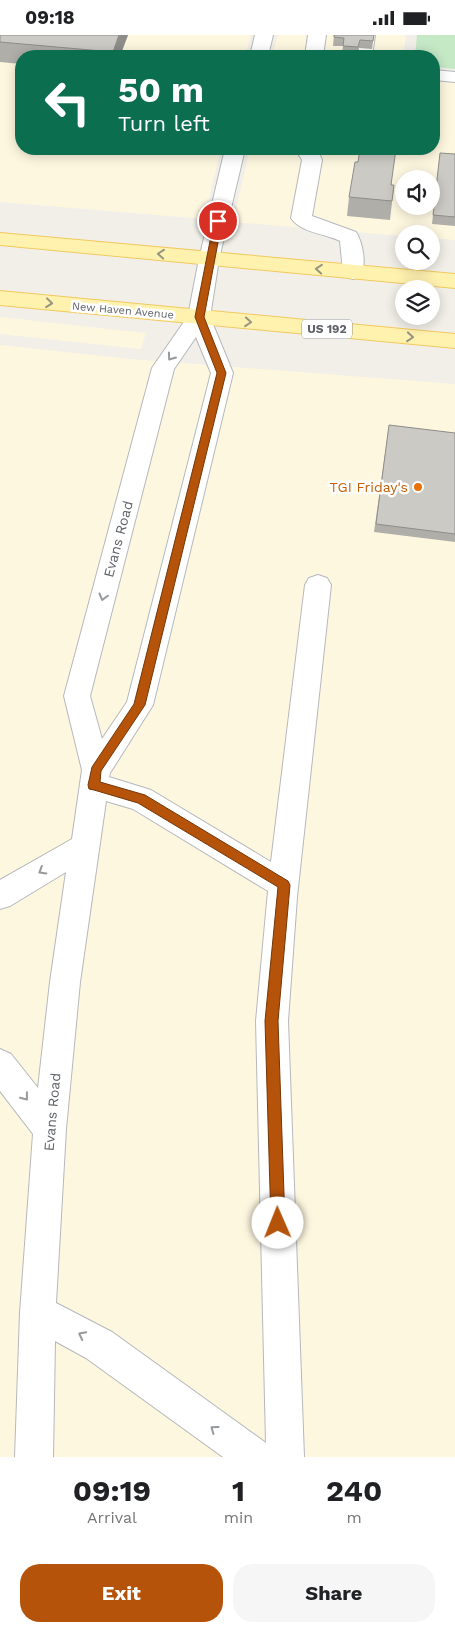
<!DOCTYPE html>
<html lang="en">
<head>
<meta charset="utf-8">
<style>
  :root { --surface:#fff; --page:#f6f6f6; --text:#202124; --muted:#757577; --accent:#b45309 }
  body { margin:0; font-family:"Work Sans",sans-serif; background:var(--page); color:var(--text); height:100vh; display:flex; flex-direction:column; font-size:19px; white-space:nowrap }
  * { box-sizing:border-box; margin:0 }
  p { font-size:16px; color:var(--muted) }
  .icon { flex:none; width:28px; height:28px; fill:none; stroke:currentColor; stroke-width:2; stroke-linecap:round; stroke-linejoin:round }
  .map { position:relative; height:1422px; overflow:hidden }
  .drawer { display:flex; flex-direction:column; background:var(--surface); flex:1 }
  .drawer>* { flex:none }
  .top-card { position:absolute; left:15px; top:15px; width:425px; height:105px; border-radius:20px; box-shadow:0 2px 12px #0003; background:#0b6e4f; color:#fff; overflow:hidden }
  .tools { position:absolute; left:395px; top:135px; display:grid; gap:10px }
  .tools a { display:grid; place-items:center; width:45px; height:45px; border-radius:50%; background:var(--surface); box-shadow:0 2px 12px #0003; font-size:25px }
  .pin { position:absolute; display:grid; place-items:center; width:42px; height:42px; color:#fff; margin:-21px; border:2px solid #fff; border-radius:50%; box-shadow:0 1px 5px #0007 }
  .me { position:absolute; width:55px; margin:-28px; rotate:359deg; stroke-linejoin:round; filter:drop-shadow(0 0 4px #0008) }
  .turn { display:flex; align-items:center; gap:18px; height:105px; padding:0 20px; font-size:22px }
  .turn .icon { width:65px; height:65px; stroke-width:2.5 }
  .turn b { display:block; font-size:35px; line-height:42px }
  .eta { display:flex; justify-content:space-evenly; align-items:center; height:85px; text-align:center }
  .eta b { font-size:30px; font-weight:700; line-height:35px }
  .button { display:flex; gap:10px; margin-top:auto; padding:10px 20px }
  .button a { flex:1; height:58px; border-radius:20px; background:var(--accent); color:#fff; font-size:20px; font-weight:700; line-height:58px; text-align:center }
  .button a+a { background:var(--page); color:var(--text) }
  .status { display:flex; justify-content:space-between; align-items:center; height:35px; padding:0 25px; background:var(--surface); direction:ltr }
  .status svg { height:14px; fill:currentColor }
  .map>svg:first-child { display:block }
</style>
</head>
<body>
<div class="status"><b>09:18</b><svg viewBox="0 0 49 12"><path d="M0 12V9h3v3zM5 12V6h3v6zM10 12V3h3v9zM15 12V0h3v12zM26 1h20v11H26zM47 4h2v5h-2z"/></svg></div>
<div class="map">
<svg width="455" height="1422" viewBox="0 0 455 1422">
  <rect width="100%" height="100%" fill="#f1efe8"/>
  <!-- commercial -->
  <g fill="#fef7e0" fill-rule="evenodd">
    <polygon points="0,0 251,0 245,21 21,21 21,114 221,114 204,184 0,167"/>
    <polygon points="278,0 406,0 403,21 272,21"/>
    <path d="M434,39L455,41V205L431,203V199H404V201L233,187L250,114H434ZM404,144H431V171H404Z"/>
    <polygon points="0,282 146,298 141,314 0,299"/>
    <polygon points="0,310 130,324 455,349 455,1422 0,1422"/>
  </g>
  <!-- green -->
  <polygon fill="#c5e8c5" points="417,0 455,0 455,34 434,32 434,21 415,21"/>
  <g fill="none" stroke-linecap="round" stroke-linejoin="round">
    <!-- minor casing -->
    <g stroke="#b5b8bc" stroke-width="2">
      <g id="minor">
        <polygon points="255,0 273,0 268,21 250,21"/>
        <polygon points="308,0 326,0 323,21 305,21"/>
        <polygon points="357,0 375,0 372,21 354,21"/>
        <polygon points="434,35 455,37 455,47 434,45"/>
        <path d="M225,114H245L219,224L210,282L233,338L153,670L110,738L109,742L151,755L271,827L305,550L309,543L318,540L327,543L331,550L297,862L288,986L304,1422H223L86,1323L55,1306L53,1422H15L20,1278L33,1099L0,1056V1014L11,1019L38,1053L50,947L66,837L10,871L0,874V845L72,804L82,735L64,661L152,333L188,281L199,224ZM196,302L211,338L127,667L102,704L90,661L174,334ZM106,766L133,774L268,856L256,986L266,1408L112,1297L56,1268L66,1094L80,947Z"/>
        <path d="M295,114L318,115L322,125L312,181L356,197C363,208 367,231 360,242L353,244L346,242L343,237L340,206C324,198 301,198 291,183L302,125Z"/>
      </g>
    </g>
    <!-- major casing -->
    <g stroke="#f2c960" stroke-width="2">
      <g id="major">
        <polygon points="0,198 455,239 455,253 0,210"/>
        <polygon points="0,256 455,299 455,313 0,270"/>
      </g>
    </g>
    <!-- minor -->
    <use href="#minor" fill="#fff" fill-rule="evenodd"/>
    <!-- major -->
    <use href="#major" fill="#fff2af" fill-rule="evenodd"/>
  </g>
  <!-- wall -->
  <g fill="#afaea9">
    <polygon points="0,0 128,0 120,21 21,21 21,29 0,27"/>
    <polygon points="334,0 374,0 372,14 359,13 358,20 342,19 343,11 333,11"/>
    <polygon points="455,119 455,191 432,189 439,126"/>
    <polygon points="392,150 394,150 390,185 347,181 349,162"/>
    <polygon points="389,390 455,398 455,507 374,497"/>
  </g>
  <!-- shaded-wall -->
  <polygon fill="#8f8d8a" points="119,0 128,0 120,21 113,21 113,17"/>
  <!-- building -->
  <g fill="#cccac5" stroke="#8f8d8a">
    <polygon points="0,0 119,0 113,17 0,7"/>
    <polygon points="334,0 374,0 373,6 360,5 358,12 343,11 344,3 334,2"/>
    <polygon points="360,114 396,114 391,150 394,150 392,166 349,162 355,127 358,127"/>
    <polygon points="440,118 455,119 455,182 433,180"/>
    <polygon points="389,390 455,398 455,499 376,489"/>
  </g>
  <!-- one-way arrows -->
  <defs><path id="oneway-chevron" d="M-2-3.5L2.5 0L-2 3.5" fill="none" stroke-width="1.6" stroke-linecap="round" stroke-linejoin="round" transform="scale(1.25)"/></defs>
  <g stroke="#979581">
    <use href="#oneway-chevron" transform="translate(161 219) rotate(-175)"/>
    <use href="#oneway-chevron" transform="translate(319 234) rotate(-175)"/>
    <use href="#oneway-chevron" transform="translate(49 268) rotate(6)"/>
    <use href="#oneway-chevron" transform="translate(248 287) rotate(5)"/>
    <use href="#oneway-chevron" transform="translate(410 302) rotate(5)"/>
  </g>
  <g stroke="#979a9d">
    <use href="#oneway-chevron" transform="translate(171 322) rotate(126)"/>
    <use href="#oneway-chevron" transform="translate(103 562) rotate(105)"/>
    <use href="#oneway-chevron" transform="translate(42 836) rotate(149)"/>
    <use href="#oneway-chevron" transform="translate(25 1062) rotate(52)"/>
    <use href="#oneway-chevron" transform="translate(82 1300) rotate(-153)"/>
    <use href="#oneway-chevron" transform="translate(214 1394) rotate(-144)"/>
  </g>
  <!-- route -->
  <polygon fill="#b45309" stroke="#753606" points="218,184 222,186 204,282 226,338 145,670 101,736 100,747 145,760 288,846 290,850 278,986 285,1188 283,1193 278,1195 273,1193 271,1188 265,986 278,852 138,768 94,755 89,754 88,750 92,732 134,669 217,338 195,282 214,186"/>
  <!-- markers -->
  <circle fill="#e8710a" stroke="#fff" stroke-width="2" cx="418" cy="452" r="5"/>
  <g text-anchor="middle" stroke-width="5" stroke-linejoin="round" paint-order="stroke">
    <!-- far-street labels -->
    <g font-size="11" fill="#5f6368" stroke="#fff">
      <text transform="translate(123 275) rotate(5)" y="4">New Haven Avenue</text>
    </g>
    <!-- shield labels -->
    <rect fill="#fff" stroke="#8f9295" stroke-width="1" x="302" y="284.5" width="50" height="19" rx="4"/>
    <g font-size="12" font-weight="bold" fill="#5f6368">
      <text x="327" y="298">US 192</text>
    </g>
    <!-- food labels -->
    <g font-size="14" fill="#c56008" stroke="#fff" text-anchor="end">
      <text x="408" y="457">TGI Friday's</text>
    </g>
    <!-- street labels -->
    <g font-size="14" fill="#5f6368" stroke="#fff">
      <text transform="translate(118 504) rotate(-75)" y="5">Evans Road</text>
      <text transform="translate(52 1077) rotate(-85)" y="5">Evans Road</text>
    </g>
  </g>
</svg>
<div class="tools">
<a><svg class="icon" aria-label="sound" viewBox="0 0 24 24"><path d="M4 9h4l5-4v14l-5-4H4zM17 9q2 3 0 6"/></svg></a>
<a><svg class="icon" aria-label="search" viewBox="0 0 24 24"><circle cx="10" cy="10" r="6"/><path d="M15 15l6 6"/></svg></a>
<a><svg class="icon" aria-label="layers" viewBox="0 0 24 24"><path d="M12 4l9 5-9 5-9-5zM3 14l9 5 9-5"/></svg></a>
</div>
<div class="pin" style="left:218px;top:186px;background:#d93025"><svg class="icon" aria-label="arrive" viewBox="0 0 24 24"><path d="M6 21V4h12l-3 4 3 4H6"/></svg></div>
<svg class="me" style="left:278px;top:1188px" viewBox="-20 -20 40 40"><circle r="19" fill="#fff"/><path d="M0-13L10 11 0 6-10 11z" fill="#b45309"/></svg>
<div class="top-card">
<div class="turn"><svg class="icon" aria-label="left" viewBox="0 0 24 24"><path d="M17 20v-9H6M10 6l-5 5 5 5"/></svg><div><b>50 m</b>Turn left</div></div>
</div>
</div>
<section class="drawer">
<div class="eta">
<div><b>09:19</b><p>Arrival</p></div>
<div><b>1</b><p>min</p></div>
<div><b>240</b><p>m</p></div>
</div>
<div class="button"><a>Exit</a><a>Share</a></div>
</section>
</body>
</html>
